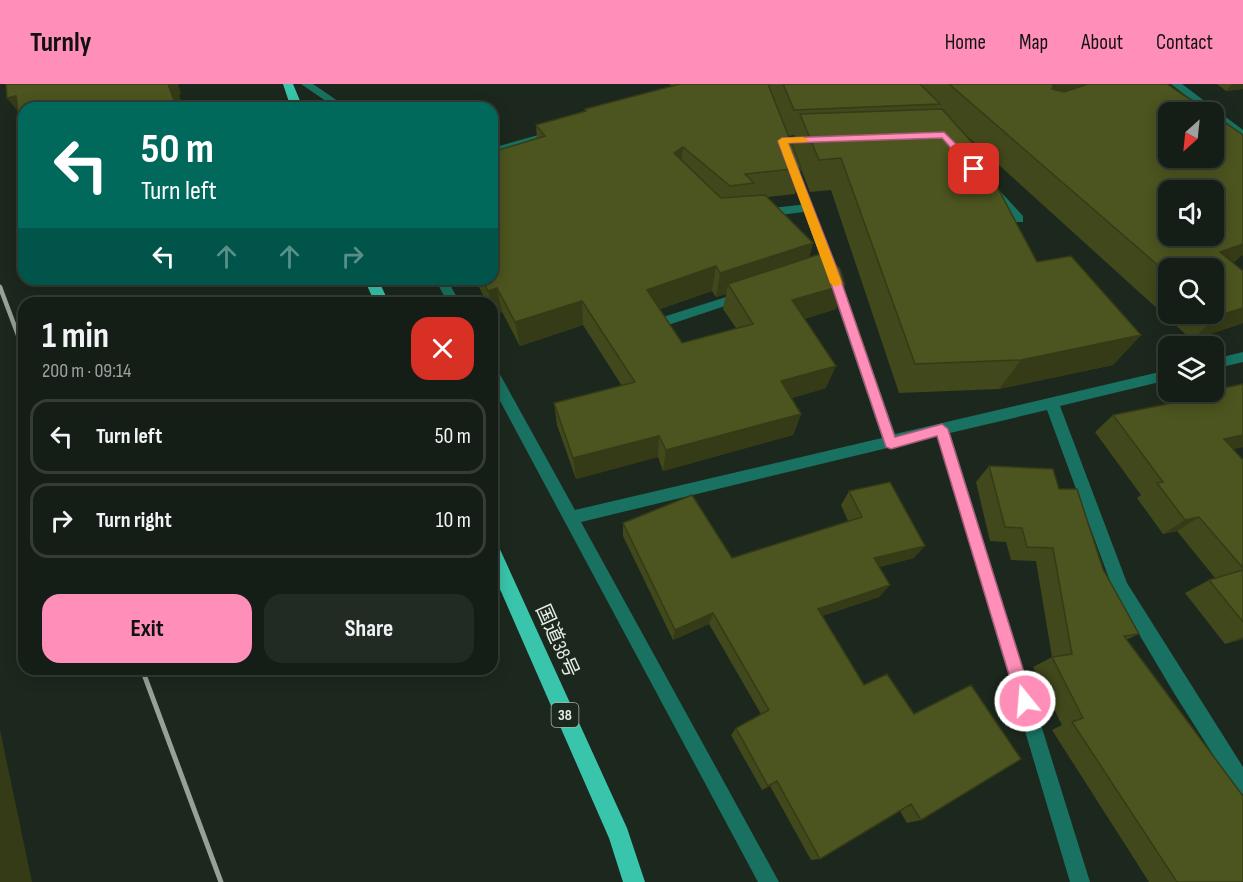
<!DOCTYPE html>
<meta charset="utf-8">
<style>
body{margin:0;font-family:"Sofia Sans Condensed","Noto Sans JP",sans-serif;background:#222b23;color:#f1f3f6;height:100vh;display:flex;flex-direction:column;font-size:22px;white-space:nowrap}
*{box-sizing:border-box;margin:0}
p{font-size:20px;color:#9da2a1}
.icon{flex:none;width:33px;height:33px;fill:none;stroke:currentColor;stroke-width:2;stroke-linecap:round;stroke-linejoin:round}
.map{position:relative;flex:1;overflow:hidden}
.side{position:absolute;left:18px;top:213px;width:480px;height:378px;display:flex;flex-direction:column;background:#151e16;border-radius:18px;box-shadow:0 3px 15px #0003,0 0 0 2px #343c35}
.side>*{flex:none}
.top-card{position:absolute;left:18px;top:18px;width:480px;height:183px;border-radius:18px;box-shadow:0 3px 15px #0003,0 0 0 2px #343c35;background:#00695c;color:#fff;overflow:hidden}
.needle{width:39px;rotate:207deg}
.fabs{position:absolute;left:1158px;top:18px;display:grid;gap:12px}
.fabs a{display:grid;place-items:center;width:66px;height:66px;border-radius:12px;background:#151e16;box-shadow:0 3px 15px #0003,0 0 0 2px #343c35;font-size:30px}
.pin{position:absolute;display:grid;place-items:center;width:51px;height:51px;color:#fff;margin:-26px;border-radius:12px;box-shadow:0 3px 9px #0006}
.me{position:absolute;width:66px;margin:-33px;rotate:343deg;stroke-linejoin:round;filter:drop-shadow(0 0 4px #0008)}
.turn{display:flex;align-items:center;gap:21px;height:126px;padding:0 24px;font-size:27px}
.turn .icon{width:78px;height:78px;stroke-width:2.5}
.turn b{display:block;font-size:42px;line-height:51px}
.lanes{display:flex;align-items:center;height:57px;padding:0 24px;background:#0003;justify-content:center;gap:30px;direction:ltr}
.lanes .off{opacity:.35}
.round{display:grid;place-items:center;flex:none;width:63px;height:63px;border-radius:18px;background:#222b23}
.headline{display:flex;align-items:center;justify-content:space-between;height:102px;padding:0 24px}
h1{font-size:36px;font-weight:700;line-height:45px}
.cta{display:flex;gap:12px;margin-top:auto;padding:12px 24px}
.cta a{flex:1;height:69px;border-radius:18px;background:#ff8eb9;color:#111;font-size:24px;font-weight:700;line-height:69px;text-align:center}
.cta a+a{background:#222b23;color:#f1f3f6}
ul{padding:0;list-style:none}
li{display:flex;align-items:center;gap:18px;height:75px;margin:0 12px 9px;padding:0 12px;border:3px solid #343c35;border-radius:18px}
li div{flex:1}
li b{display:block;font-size:22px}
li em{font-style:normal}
header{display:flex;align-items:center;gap:36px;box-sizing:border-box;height:84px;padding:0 30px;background:#ff8eb9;color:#111}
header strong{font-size:28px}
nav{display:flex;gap:33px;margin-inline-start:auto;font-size:21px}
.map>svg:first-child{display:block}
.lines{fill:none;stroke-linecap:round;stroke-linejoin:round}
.service{fill:#197261;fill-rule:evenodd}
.minor{fill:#197261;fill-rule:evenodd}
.tertiary{fill:#197261;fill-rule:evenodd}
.trunk{fill:#39c5ab;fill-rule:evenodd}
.rail-far2{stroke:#98a198;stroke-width:3}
.rail-far1{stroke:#98a198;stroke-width:4.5}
.rail{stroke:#98a198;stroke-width:5}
.wall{fill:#41481b;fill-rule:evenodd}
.shaded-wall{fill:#353b16}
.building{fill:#4c541f;stroke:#353b16;stroke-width:1.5;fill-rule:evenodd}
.route{fill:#ff8eb9;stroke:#a65c78;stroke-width:1.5}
.slow{fill:#f59e0b}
.labels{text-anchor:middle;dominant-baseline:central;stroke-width:6;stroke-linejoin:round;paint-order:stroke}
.shield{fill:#1c281d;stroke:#aab3aa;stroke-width:1.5}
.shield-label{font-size:15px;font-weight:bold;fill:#e7eee7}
.near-street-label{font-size:20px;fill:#e7eee7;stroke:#1c281d}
</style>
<header>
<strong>Turnly</strong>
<nav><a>Home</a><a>Map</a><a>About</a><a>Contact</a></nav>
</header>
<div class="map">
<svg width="1243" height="798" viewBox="0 0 1243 798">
<rect width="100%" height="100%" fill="#1c281d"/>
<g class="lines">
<path class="service" d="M994,103L998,105L1023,132V138H1015L990,109V105Z
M808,120L812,121V127L763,133L757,129L763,125Z
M742,208L748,212L746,215L668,241L662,236L663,233Z"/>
<path class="minor" d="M301,0H313L348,24H336Z
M556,46L561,49L560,51L492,70V64Z
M791,77L796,80L836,182L895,350L1168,286V296L1060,322L1127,499L1243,683V710L1236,707L1174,609L1114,508L1047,326L950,349L1090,798H1070L937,352L581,438L779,798H758L492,302V284L497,285L575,426L882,354L824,182L786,80Z
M435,195H447L460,219H448Z
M1243,268V278L1214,285V275Z"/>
<path class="tertiary" d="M1171,0H1182L1243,46V54L1214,33V28H1207Z"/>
<path class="trunk" d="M283,0H293L303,24H291Z
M364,195H378L389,219H375Z
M492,459L498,461L627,744L645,798H623L609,754L492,487Z"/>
<path class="rail-far2" d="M0,202L1,204"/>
<path class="rail-far1" d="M0,203L24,267"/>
<path class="rail" d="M142,585L221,798"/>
</g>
<path class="wall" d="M669,0H768L792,62L795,51L788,52L768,0H1167L1243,51V171L1241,172L1233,179L1243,239L1192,256L958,44L1037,178L1141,251L1113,281L999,305L899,309L831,106L810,108L801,85L795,110L767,113L813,159L809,174L845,201L836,225L804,235L826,304L792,314L801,330L793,351L663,387L658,373L576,395L557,341L554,319L622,302L583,241L520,262L502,228L493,231L492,228V219H487L475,195H492L537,55L536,41L585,27V25L672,2ZM1168,184L1214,230H1168ZM712,207L716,213L726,210L723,225L736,244L682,259L660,225Z
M1217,0H1243V5L1226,7Z
M1243,300V363L1233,365L1243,376V555L1225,560L1185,509L1209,496L1215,494L1177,447L1163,450L1137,414L1141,411L1095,348L1113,331L1205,312L1211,308Z
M989,382L1059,405L1139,550L1126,556L1243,798H1149L1052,646L1062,641L1033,583L1052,573L1036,477L1011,476L1006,458L990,457L976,398Z
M849,407L914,474L879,483L890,501L879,513L822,532L921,736L907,739L900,727L820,775L811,776L770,702L762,706L731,651L736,644L761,630L709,540L673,556L623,452V439L732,474L848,437L841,421Z"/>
<path class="shaded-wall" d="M168,0H178L181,10L179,11L184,24H155Z
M1057,0H1118L1039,27L1053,1Z
M1232,0H1243V5L1226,7Z
M16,12L24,35L7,14Z
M24,38V46L19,40Z
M683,63L680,88L674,69Z
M1243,158V171L1241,172L1231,181L1220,168Z
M813,159L806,184L728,200L726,210L716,213L720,189Z
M716,182L712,207L646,230L647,206Z
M845,201L836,225L785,240L792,216Z
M497,204L502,228L493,231L492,219H491L488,207Z
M582,217L583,241L520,262L515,238Z
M1243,224V239L1192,256L1217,232Z
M1141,251L1113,281L999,305L1021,276Z
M836,282L826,304L774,319L781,297Z
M801,330L793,351L663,387L666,366Z
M1243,351V363L1202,371L1224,355Z
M659,352L658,373L576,395L573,374Z
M1199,433L1177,447L1163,450L1185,436Z
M925,462L914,474L864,486L874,474Z
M890,501L879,513L810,536L818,525Z
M713,529L709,540L673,556L675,546Z
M1243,553V555L1225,560Z
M0,646L32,798H0Z"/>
<path class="building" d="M6,0H168L175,19L155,24H24V38L19,40L16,12L7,14Z
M680,0H768L801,84L745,90L754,99L730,102L683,63L674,69L721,114L765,111L813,159L720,189L716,182L647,206L682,259L753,240L728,200L823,169L840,185L845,201L792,216L836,282L781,297L801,330L666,366L659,352L573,374L554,319L635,298L582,217L515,238L497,204L488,207L482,195H492V68L545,52L536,41L586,27L585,25Z
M783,0H920L940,20L794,26Z
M949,0H1057L1053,1L1052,5L1064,8L1088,0H1167L1210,28H1168V74H1214V31L1243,51V160L1220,168L1243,187V224L1217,232L1213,230L1214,184H1168V190ZM1168,106H1214V152H1168Z
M942,25L976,63L1037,178L1071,172L1141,251L1021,276L915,280L841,74L819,76L800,30Z
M1243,300V351L1224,355L1243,376V484L1199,433L1185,436L1157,399L1163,398L1113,331L1216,310L1213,308L1214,306Z
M989,382L1053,385L1059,405H1077L1103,485L1139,550L1124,552L1243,712V798H1177L1072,638L1083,634L1052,573L1072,570L1053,464L1027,463L1022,444L1005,443Z
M890,398L925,462L874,474L890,501L818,525L864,601L887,590L914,630L971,601L1021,675L921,736L911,720L820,775L777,697L768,702L736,644L769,626L713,529L675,546L623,439L692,411L732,474L862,433L849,407Z
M1243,486V538L1209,496Z"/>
<path class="route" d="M944,48L978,82V87H971L942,54L788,59L836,182L895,353L942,340L948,345L1033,617L1031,623L1025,625L1019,623L1017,617L937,352L891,365L886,363L825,182L778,57L782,54Z"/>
<path class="slow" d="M803,53L808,56L807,58L788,59L842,199L836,203L830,199L778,57L782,54Z"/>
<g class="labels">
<rect class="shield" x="551.5" y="619" width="27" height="24" rx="4.5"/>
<g class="shield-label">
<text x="565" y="631">38</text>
</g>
<g class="near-street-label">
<text transform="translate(557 557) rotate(66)">国道38号</text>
</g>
</g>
</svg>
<div class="fabs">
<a><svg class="needle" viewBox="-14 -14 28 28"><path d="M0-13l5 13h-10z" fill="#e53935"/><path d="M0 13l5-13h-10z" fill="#9da2a1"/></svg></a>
<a><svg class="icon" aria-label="sound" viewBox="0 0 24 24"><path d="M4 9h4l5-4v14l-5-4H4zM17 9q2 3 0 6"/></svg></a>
<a><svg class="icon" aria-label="search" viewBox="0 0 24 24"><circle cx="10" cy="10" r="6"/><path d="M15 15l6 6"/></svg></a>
<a><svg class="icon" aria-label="layers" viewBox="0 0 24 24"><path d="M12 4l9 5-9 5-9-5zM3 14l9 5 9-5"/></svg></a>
</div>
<div class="pin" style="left:974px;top:85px;background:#d93025"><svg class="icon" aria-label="arrive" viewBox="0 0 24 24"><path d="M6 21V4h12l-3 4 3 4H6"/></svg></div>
<svg class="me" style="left:1025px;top:617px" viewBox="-20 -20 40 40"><circle r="17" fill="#ff8eb9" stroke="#fff" stroke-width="3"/><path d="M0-11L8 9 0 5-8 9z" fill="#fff"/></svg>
<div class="top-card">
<div class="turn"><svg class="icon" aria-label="left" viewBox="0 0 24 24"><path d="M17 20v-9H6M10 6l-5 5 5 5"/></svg><div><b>50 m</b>Turn left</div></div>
<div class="lanes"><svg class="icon" aria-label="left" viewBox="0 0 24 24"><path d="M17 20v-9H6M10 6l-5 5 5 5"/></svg><svg class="icon off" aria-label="ahead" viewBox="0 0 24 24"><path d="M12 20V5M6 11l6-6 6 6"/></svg><svg class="icon off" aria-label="ahead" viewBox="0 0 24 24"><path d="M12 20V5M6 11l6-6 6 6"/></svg><svg class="icon off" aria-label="right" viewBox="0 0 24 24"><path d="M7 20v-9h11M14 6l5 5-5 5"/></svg></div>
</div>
<section class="side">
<div class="headline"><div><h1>1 min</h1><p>200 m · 09:14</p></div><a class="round" style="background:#d93025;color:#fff"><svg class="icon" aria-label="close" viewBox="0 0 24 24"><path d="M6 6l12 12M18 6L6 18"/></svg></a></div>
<ul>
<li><svg class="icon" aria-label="left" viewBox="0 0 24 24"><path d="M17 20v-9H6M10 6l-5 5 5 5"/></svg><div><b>Turn left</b></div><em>50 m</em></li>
<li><svg class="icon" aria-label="right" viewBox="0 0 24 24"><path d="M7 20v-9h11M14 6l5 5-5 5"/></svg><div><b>Turn right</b></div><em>10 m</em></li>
</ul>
<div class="cta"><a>Exit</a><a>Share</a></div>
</section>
</div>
